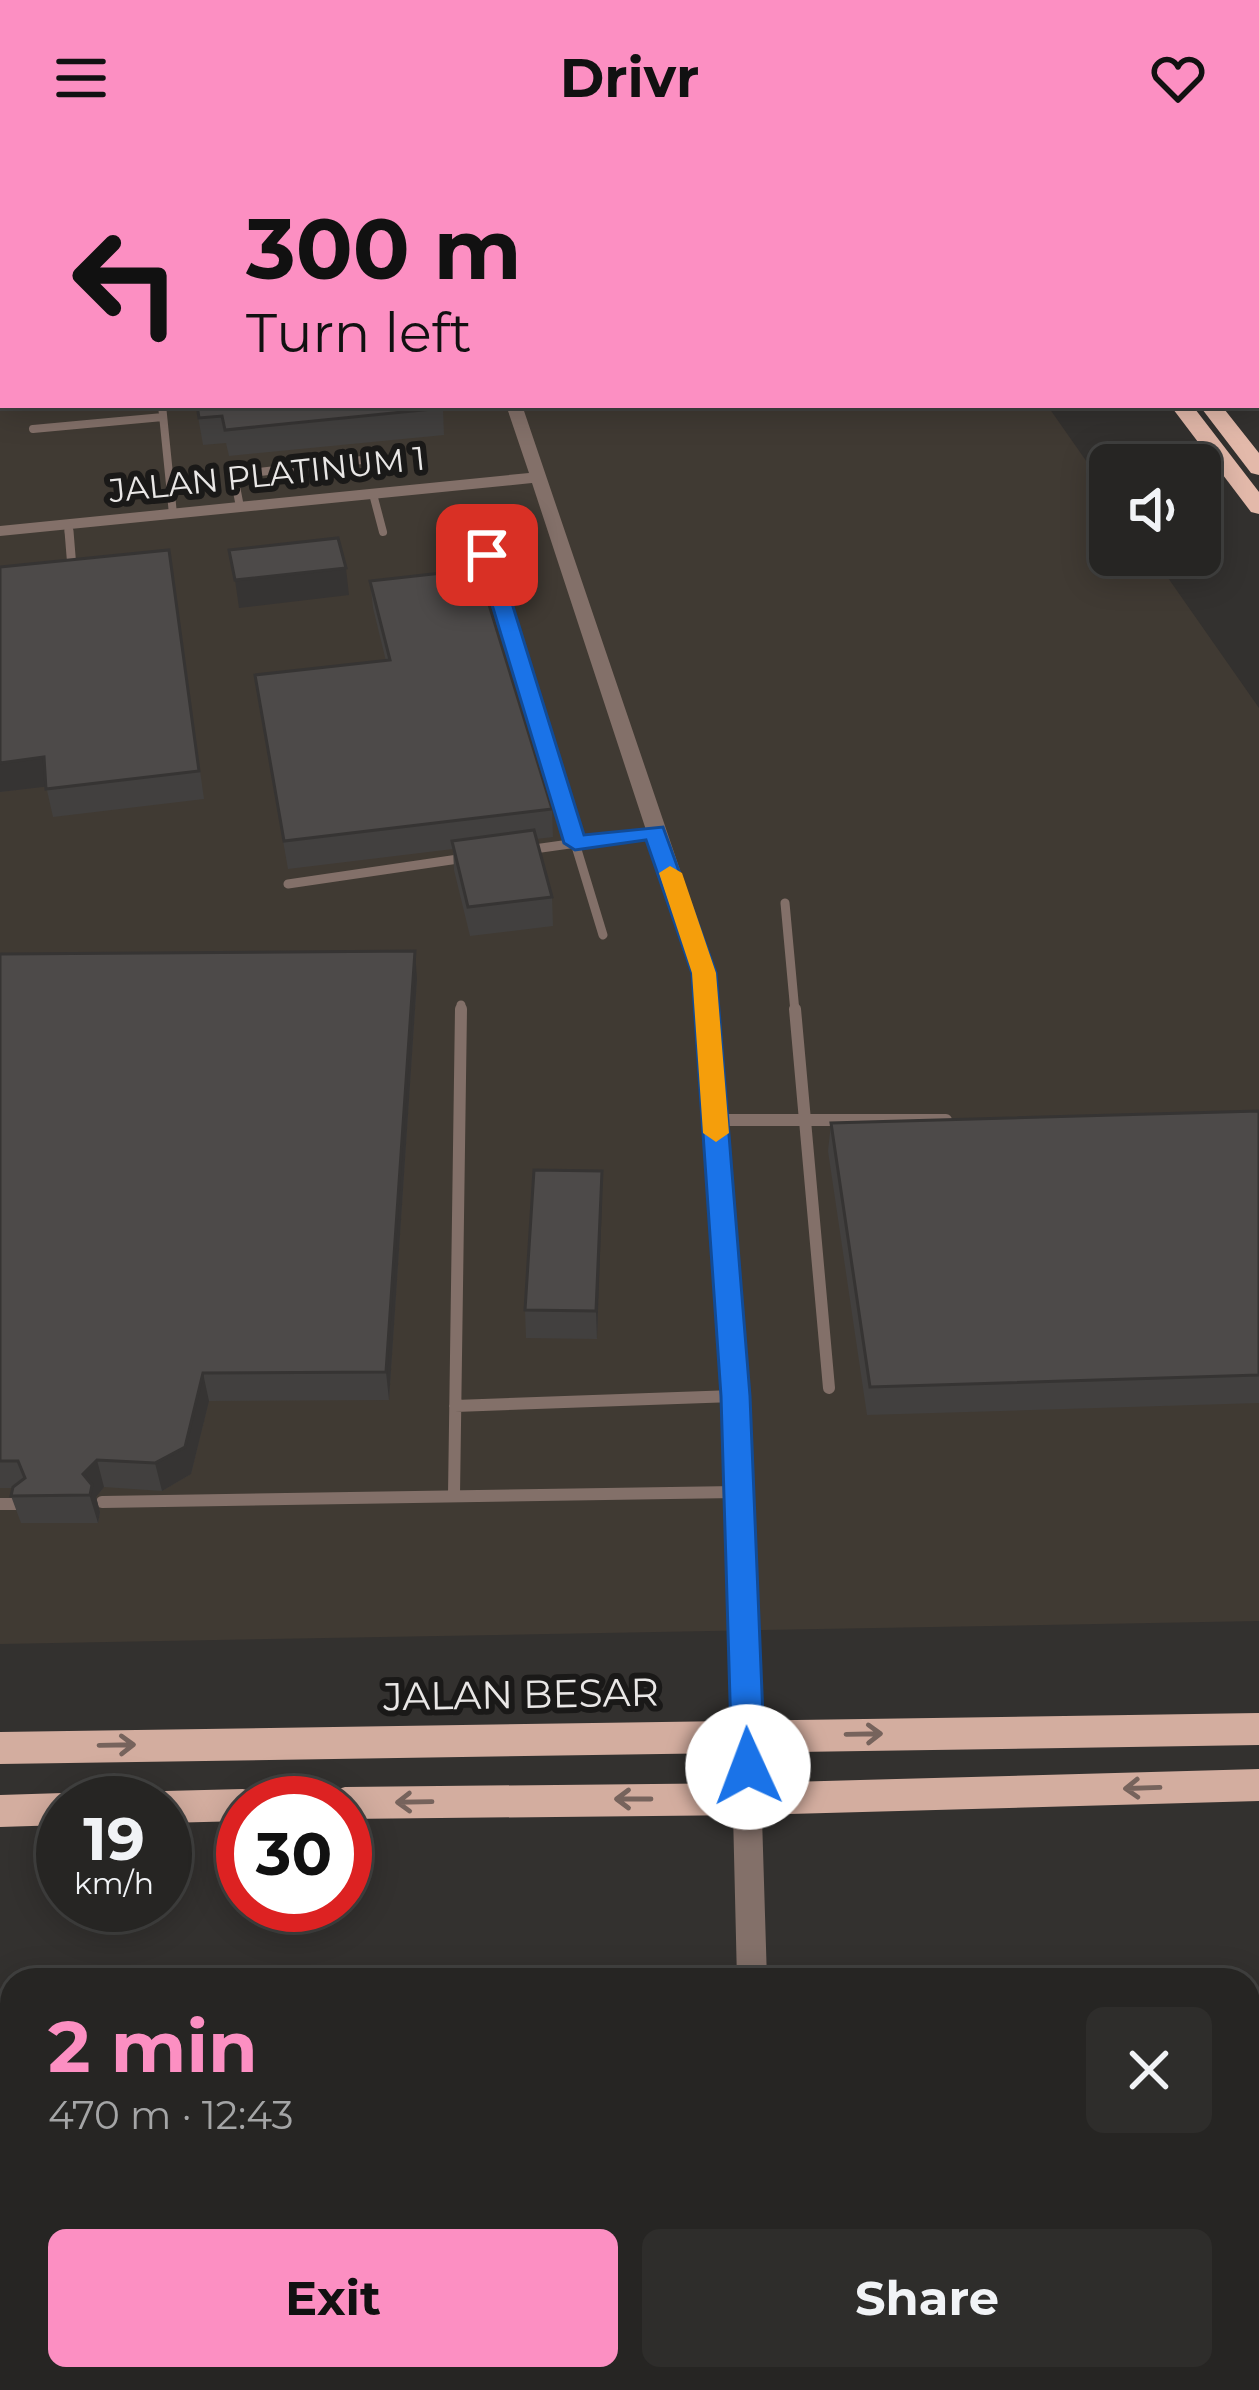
<!DOCTYPE html>
<meta charset="utf-8">
<style>
body{margin:0;font-family:Montserrat,sans-serif;background:#2e2d2b;color:#f1f3f6;height:100vh;display:flex;flex-direction:column;font-size:45px;white-space:nowrap}
*{box-sizing:border-box;margin:0}
p{font-size:39px;color:#a4a5a6}
.icon{flex:none;width:66px;height:66px;fill:none;stroke:currentColor;stroke-width:2;stroke-linecap:round;stroke-linejoin:round}
.map{position:relative;flex:1;overflow:hidden}
.drawer{position:absolute;left:0px;top:1812px;width:1260px;height:423px;display:flex;flex-direction:column;background:#262523;border-radius:36px 36px 0 0;box-shadow:0 6px 30px #0003,0 0 0 3px #424241}
.drawer>*{flex:none}
.guide{position:absolute;left:0px;top:0px;width:1260px;height:252px;box-shadow:0 6px 30px #0003,0 0 0 3px #424241;background:#fc8fc2;color:#111;overflow:hidden}
.fabs{position:absolute;left:1089px;top:288px;display:grid;gap:24px}
.fabs a{display:grid;place-items:center;width:132px;height:132px;border-radius:18px;background:#262523;box-shadow:0 6px 30px #0003,0 0 0 3px #424241;font-size:60px}
.speed{position:absolute;left:36px;top:1620px;display:flex;gap:24px;font-size:60px;font-weight:700;text-align:center}
.speed>*{display:grid;place-content:center;width:156px;height:156px;border-radius:50%;background:#262523;box-shadow:0 6px 30px #0003,0 0 0 3px #424241;line-height:1}
.speed small{font-size:30px;font-weight:400}
.speed .limit{border:18px solid #d22;background:#fff;color:#111}
.pin{position:absolute;display:grid;place-items:center;width:102px;height:102px;color:#fff;margin:-51px;border-radius:24px;box-shadow:0 6px 18px #0006}
.me{position:absolute;width:132px;margin:-66px;rotate:358deg;stroke-linejoin:round;filter:drop-shadow(0 0 9px #0008)}
.turn{display:flex;align-items:center;gap:42px;height:252px;padding:0 48px;font-size:54px}
.turn .icon{width:156px;height:156px;stroke-width:2.5}
.turn b{display:block;font-size:84px;line-height:102px}
.round{display:grid;place-items:center;flex:none;width:126px;height:126px;border-radius:18px;background:#2e2d2b}
.head{display:flex;align-items:center;justify-content:space-between;height:204px;padding:0 48px}
h1{font-size:72px;font-weight:700;line-height:90px;color:#fc8fc2}
.cta{display:flex;gap:24px;margin-top:auto;padding:24px 48px}
.cta a{flex:1;height:138px;border-radius:18px;background:#fc8fc2;color:#111;font-size:48px;font-weight:700;line-height:138px;text-align:center}
.cta a+a{background:#2e2d2b;color:#f1f3f6}
header{display:flex;justify-content:space-between;align-items:center;height:156px;padding:0 48px;background:#fc8fc2;color:#111;font-size:54px;font-weight:700}
.map>svg:first-child{display:block}
.built{fill:#403a33}
.lines{fill:none;stroke-linecap:round;stroke-linejoin:round}
.service-far3{stroke:#837069;stroke-width:8}
.service-far2{stroke:#837069;stroke-width:9}
.service-far1{stroke:#837069;stroke-width:12}
.service{stroke:#837069;stroke-width:15}
.minor{fill:#837069;fill-rule:evenodd}
.primary{fill:#d3ad9f;fill-rule:evenodd}
.trunk{fill:#e3b9aa;fill-rule:evenodd}
.wall{fill:#42403f}
.shaded-wall{fill:#363433}
.building{fill:#4d4a49;stroke:#363433;stroke-width:3}
.oneway{stroke:#76635c}
.route{fill:#1a73e8;stroke:#114b97;stroke-width:3}
.slow{fill:#f59e0b}
.labels{text-anchor:middle;dominant-baseline:central;stroke-width:12;stroke-linejoin:round;paint-order:stroke}
.far-street-label{font-size:33px;fill:#e9e7e6;stroke:#1a1918}
.street-label{font-size:39px;fill:#e9e7e6;stroke:#1a1918}
</style>
<header><svg class="icon" aria-label="menu" viewBox="0 0 24 24"><path d="M4 6h16M4 12h16M4 18h16"/></svg>Drivr<svg class="icon" aria-label="heart" viewBox="0 0 24 24"><path d="M12 20l-8-8c-3-5 5-10 8-4 3-6 11-1 8 4z"/></svg></header>
<div class="map">
<svg width="1259" height="2234" viewBox="0 0 1259 2234">
<rect width="100%" height="100%" fill="#33312f"/>
<path class="built" d="M0,0L844,3H3V249H1047L1110,339V399H1152L1259,552V1465L0,1488Z"/>
<g class="lines">
<path class="service-far3" d="M162,249L173,358
M33,273L163,261
M373,338L383,376
M240,351L235,325L242,318L371,303
M68,368L69,378
M479,373L481,378"/>
<path class="service-far2" d="M69,375L72,412
M480,375L603,779
M527,694L655,676
M288,728L465,702
M785,747L795,856
M461,856V849"/>
<path class="service-far1" d="M795,853L829,1232
M715,964H946
M455,1250L734,1240
M454,1339L461,853
M102,1346L736,1336
M0,1348H24"/>
<path class="service" d="M391,2234L393,2223"/>
<path class="minor" d="M418,0H432L433,3H419Z
M0,55H3V63H0Z
M506,249H522L715,817L749,1239L767,1824H737L723,1239L693,817L532,327L0,380V370L529,317Z
M0,1883H12V1913H0Z
M0,2022H12V2054H0Z
M890,2223H926L922,2234H886Z"/>
<path class="primary" d="M1259,1557V1589L0,1608V1576Z
M1259,1613V1645L750,1659L345,1663V1647H327L332,1635L345,1631L750,1627Z
M243,1633L256,1637L260,1647H243V1665L165,1667V1647H149L152,1639L165,1635Z
M63,1637L78,1647H63V1669L0,1671V1639Z"/>
<path class="trunk" d="M968,0H989L991,3H970Z
M1008,0H1026L1028,3H1010Z
M1170,249H1192L1259,336V358L1251,356Z
M1199,249H1221L1259,297V319L1251,317Z"/>
</g>
<path class="wall" d="M215,0H327L290,3H216Z
M0,72H3V146H0Z
M196,249L443,252L444,279L229,300L226,287L203,289Z
M173,421L204,643L53,661L46,630L0,636Z
M370,425L552,653L553,681L536,683L552,741L553,770L470,780L454,714L453,693L288,713L259,547L386,505L373,452Z
M0,798L417,823L389,1244L209,1245L191,1318L162,1335L104,1331L96,1341L100,1356L98,1367H21L11,1340L13,1332H0Z
M1259,955V1247L867,1259L828,995L831,967Z
M602,1015L597,1183L526,1182L525,1154Z
M1248,2106H1259V2234H1246L1244,2223H1248Z"/>
<path class="shaded-wall" d="M346,412L349,439L239,452L235,424Z
M44,601L51,630L0,636V607Z
M415,795L417,823L389,1244L386,1216Z
M602,1015V1043L597,1183L596,1155Z
M203,1217L209,1245L191,1318L162,1335L155,1307Z
M97,1304L104,1331L96,1341L100,1356L98,1367L83,1318Z"/>
<path class="building" d="M0,72H3V120H0Z
M197,249H442L443,252L225,274L222,260L199,262Z
M338,382L346,412L235,424L229,394Z
M169,394L199,615L46,633L44,601L0,607V411Z
M478,413L552,653L284,685L255,519L390,504L370,425Z
M534,674L552,741L468,751L452,685Z
M415,795L386,1216L203,1217L185,1291L155,1307L97,1304L83,1318L92,1329L90,1339L11,1340L13,1331L25,1322L18,1305H0V798Z
M1259,955V1219L870,1231L831,967Z
M534,1014L602,1015L596,1155L525,1154Z
M1248,2106H1259V2220L1248,2158Z"/>
<defs><path id="oneway-shaft" d="M-6 0H5M1.5-3L5.5 0L1.5 3" fill="none" stroke-width="1.6" stroke-linecap="round" stroke-linejoin="round" transform="scale(3)"/></defs>
<g class="oneway">
<use href="#oneway-shaft" transform="translate(864 1578) rotate(-1)"/>
<use href="#oneway-shaft" transform="translate(117 1589) rotate(-1)"/>
<use href="#oneway-shaft" transform="translate(1142 1632) rotate(178)"/>
<use href="#oneway-shaft" transform="translate(633 1643) rotate(180)"/>
<use href="#oneway-shaft" transform="translate(414 1646) rotate(179)"/>
</g>
<path class="route" d="M487,393L497,399L584,679L663,671L716,817L750,1240L765,1611L760,1622L748,1626L737,1622L732,1611L721,1240L692,817L646,684L575,694L564,687L477,399Z"/>
<path class="slow" d="M670,710L682,717L716,817L729,977L716,986L703,977L692,817L659,717Z"/>
<g class="labels">
<g class="far-street-label">
<text transform="translate(267 318) rotate(-6)">JALAN PLATINUM 1</text>
</g>
<g class="street-label">
<text transform="translate(521 1538) rotate(-1)">JALAN BESAR</text>
</g>
</g>
</svg>
<div class="fabs">
<a><svg class="icon" aria-label="sound" viewBox="0 0 24 24"><path d="M4 9h4l5-4v14l-5-4H4zM17 9q2 3 0 6"/></svg></a>
</div>
<div class="speed"><div>19<small>km/h</small></div><div class="limit">30</div></div>
<div class="pin" style="left:487px;top:399px;background:#d93025"><svg class="icon" aria-label="arrive" viewBox="0 0 24 24"><path d="M6 21V4h12l-3 4 3 4H6"/></svg></div>
<svg class="me" style="left:748px;top:1611px" viewBox="-20 -20 40 40"><circle r="19" fill="#fff"/><path d="M0-13L10 11 0 6-10 11z" fill="#1a73e8"/></svg>
<div class="guide">
<div class="turn"><svg class="icon" aria-label="left" viewBox="0 0 24 24"><path d="M17 20v-9H6M10 6l-5 5 5 5"/></svg><div><b>300 m</b>Turn left</div></div>
</div>
<section class="drawer">
<div class="head"><div><h1>2 min</h1><p>470 m · 12:43</p></div><a class="round"><svg class="icon" aria-label="close" viewBox="0 0 24 24"><path d="M6 6l12 12M18 6L6 18"/></svg></a></div>
<div class="cta"><a>Exit</a><a>Share</a></div>
</section>
</div>
